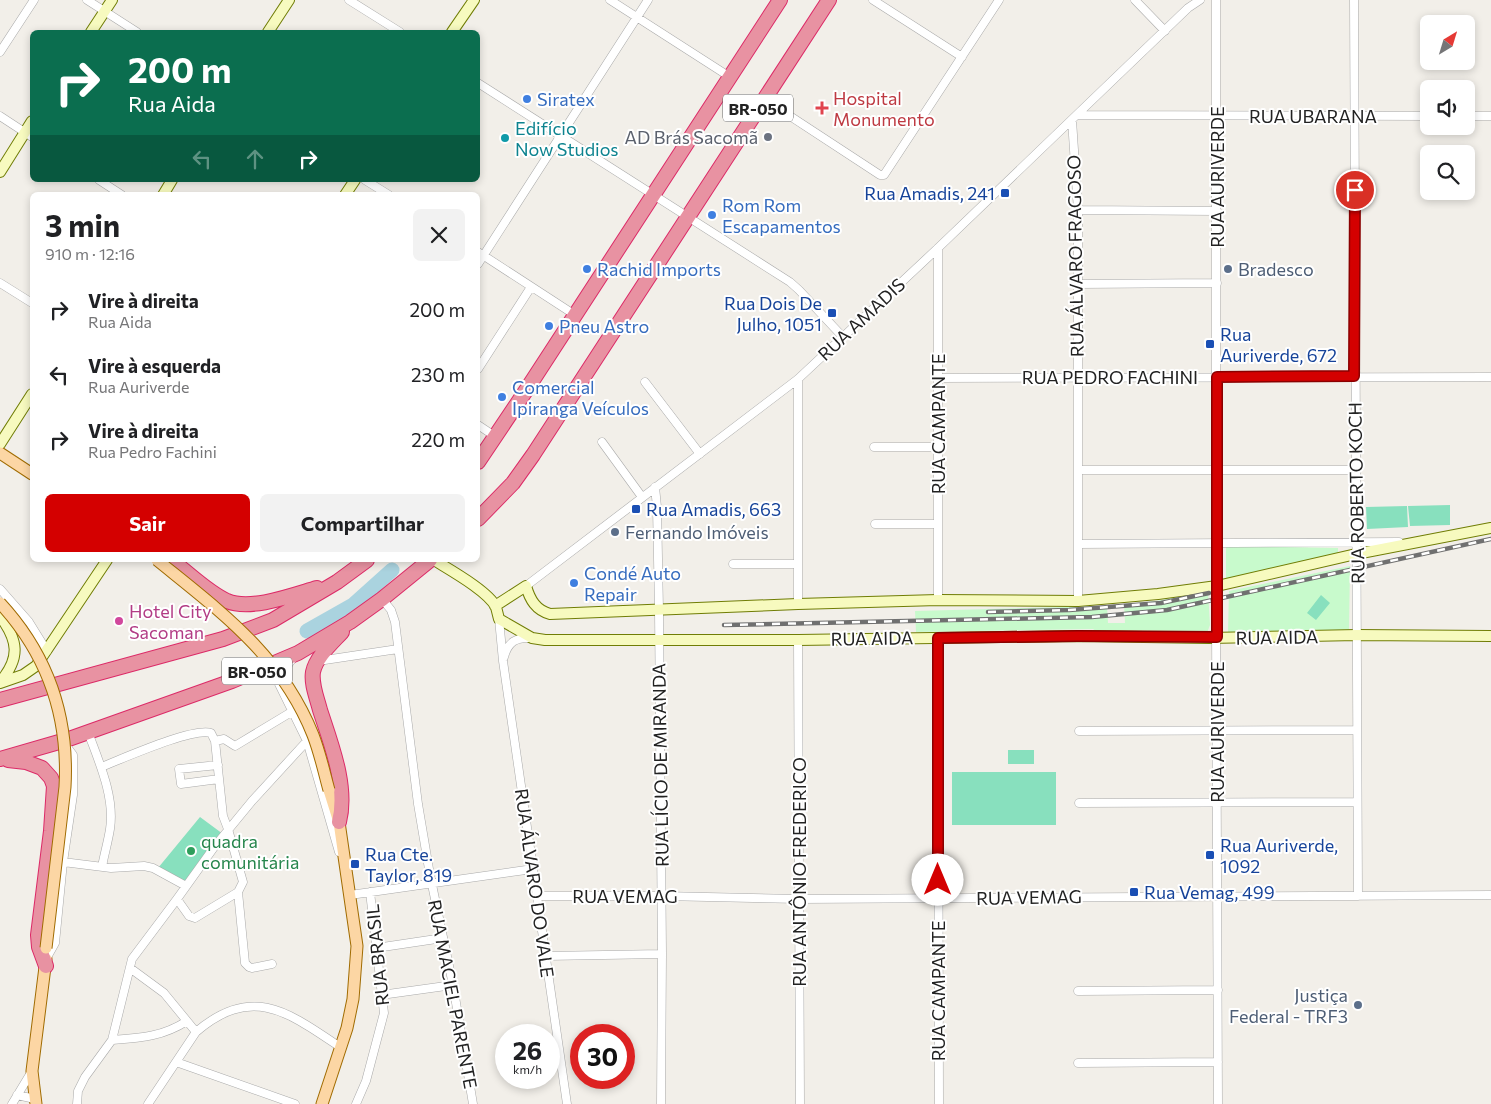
<!DOCTYPE html>
<html lang="pt">
<meta charset="utf-8">
<style>
body{margin:0;font-family:Commissioner,sans-serif;background:#f2f2f2;color:#202124;height:100vh;display:flex;flex-direction:column;font-size:19px;white-space:nowrap}
*{box-sizing:border-box;margin:0}
p{font-size:16px;color:#757577}
.icon{flex:none;width:28px;height:28px;fill:none;stroke:currentColor;stroke-width:2;stroke-linecap:round;stroke-linejoin:round}
.map{position:relative;flex:1;overflow:hidden}
.drawer{position:absolute;left:30px;top:192px;width:450px;height:370px;display:flex;flex-direction:column;background:#fff;border-radius:8px;box-shadow:0 2px 8px #0003}
.drawer>*{flex:none}
.top-card{position:absolute;left:30px;top:30px;width:450px;height:152px;border-radius:8px;box-shadow:0 2px 8px #0003;background:#0b6e4f;color:#fff;overflow:hidden}
.needle{width:32px;rotate:38deg}
.fabs{position:absolute;left:1420px;top:15px;display:grid;gap:10px}
.fabs a{display:grid;place-items:center;width:55px;height:55px;border-radius:8px;background:#fff;box-shadow:0 2px 8px #0003;font-size:25px}
.speed{position:absolute;left:495px;top:1024px;display:flex;gap:10px;font-size:25px;font-weight:700;text-align:center}
.speed>*{display:grid;place-content:center;width:65px;height:65px;border-radius:50%;background:#fff;box-shadow:0 2px 8px #0003;line-height:1}
.speed small{font-size:12px;font-weight:400}
.speed .limit{border:8px solid #d22;background:#fff;color:#111}
.pin{position:absolute;display:grid;place-items:center;width:42px;height:42px;color:#fff;margin:-21px;border:2px solid #fff;border-radius:50%;box-shadow:0 1px 5px #0007}
.me{position:absolute;width:55px;margin:-28px;rotate:0deg;stroke-linejoin:round;filter:drop-shadow(0 0 4px #0008)}
.turn{display:flex;align-items:center;gap:18px;height:105px;padding:0 15px;font-size:22px}
.turn .icon{width:65px;height:65px;stroke-width:2.5}
.turn b{display:block;font-size:35px;line-height:42px}
.lanes{display:flex;align-items:center;height:48px;padding:0 15px;background:#0003;justify-content:center;gap:25px;direction:ltr}
.lanes .off{opacity:.35}
.round{display:grid;place-items:center;flex:none;width:52px;height:52px;border-radius:8px;background:#f2f2f2}
.headline{display:flex;align-items:center;justify-content:space-between;height:85px;padding:0 15px}
h1{font-size:30px;font-weight:700;line-height:38px}
.cta{display:flex;gap:10px;margin-top:auto;padding:10px 15px}
.cta a{flex:1;height:58px;border-radius:8px;background:#d40000;color:#fff;font-size:20px;font-weight:700;line-height:58px;text-align:center}
.cta a+a{background:#f2f2f2;color:#202124}
ul{padding:0;list-style:none}
li{display:flex;align-items:center;gap:15px;height:65px;padding:0 15px}
li div{flex:1}
li b{display:block;font-size:19px}
li em{font-style:normal}
.map>svg:first-child{display:block}
.park{fill:#c8facc}
.pitch{fill:#88e0be}
.lines{fill:none;stroke-linecap:round;stroke-linejoin:round}
.river{stroke:#aad3df;stroke-width:15}
.street-casing{stroke:#a9a9a9;stroke-width:9}
.secondary-casing{stroke:#707d05;stroke-width:12}
.primary-casing{stroke:#a06b00;stroke-width:13}
.highway-casing{stroke:#dc2a67;stroke-width:16}
.street{stroke:#fff;stroke-width:8}
.secondary{stroke:#f7fabf;stroke-width:10}
.primary{stroke:#fcd6a4;stroke-width:11}
.highway{stroke:#e892a2;stroke-width:14}
.rail-casing{stroke:#707070;stroke-width:4.5}
.rail{stroke:#fff;stroke-width:2.5;stroke-dasharray:8;stroke-linecap:butt}
.primary-bridge-casing{stroke:#a06b00;stroke-width:13;stroke-linecap:butt}
.primary-bridge{stroke:#fcd6a4;stroke-width:11}
.route-casing{stroke:#8a0000;stroke-width:12}
.route{stroke:#d40000;stroke-width:9}
.shop-dot{fill:#3f7fe0;stroke:#fff;stroke-width:2}
.health-dot{fill:#e0444e;stroke:#fff;stroke-width:2}
.worship-dot{fill:#6b7280;stroke:#fff;stroke-width:2}
.culture-dot{fill:#0f9aa8;stroke:#fff;stroke-width:2}
.transit-dot{fill:#1a4fb4;stroke:#fff;stroke-width:2}
.service-dot{fill:#5c6f8a;stroke:#fff;stroke-width:2}
.hotel-dot{fill:#d1479c;stroke:#fff;stroke-width:2}
.leisure-dot{fill:#2e9e5b;stroke:#fff;stroke-width:2}
.labels{text-anchor:middle;dominant-baseline:central;stroke-width:4;stroke-linejoin:round;paint-order:stroke}
.shield{fill:#fff;stroke:#646464;stroke-width:1}
.shield-label{font-size:16px;font-weight:bold;fill:#222}
.health-label{font-size:18px;fill:#be3a42;stroke:#fff;text-anchor:start}
.shop-label{font-size:18px;fill:#366cbe;stroke:#fff;text-anchor:start}
.street-label{font-size:18px;fill:#222;stroke:#fff}
.culture-label{font-size:18px;fill:#0d838f;stroke:#fff;text-anchor:start}
.worship-label{font-size:18px;fill:#5b616d;stroke:#fff;text-anchor:end}
.transit-label{font-size:18px;fill:#164399;stroke:#fff;text-anchor:start}
.service-label{font-size:18px;fill:#4e5e75;stroke:#fff;text-anchor:start}
.hotel-label{font-size:18px;fill:#b23c85;stroke:#fff;text-anchor:start}
.leisure-label{font-size:18px;fill:#27864d;stroke:#fff;text-anchor:start}
</style>
<div class="map">
<svg width="1491" height="1104" viewBox="0 0 1491 1104">
<rect width="100%" height="100%" fill="#f2efe9"/>
<path class="park" d="M1226,546L1338,548V555L1226,579Z
M1350,566L1349,630L1228,632L1229,591Z
M1208,591L1210,625L1207,633H1099L1093,629L916,632L915,611L1107,606L1108,623H1125L1124,604L1156,601Z"/>
<path class="pitch" d="M1450,505V525L1410,526L1408,506Z
M1407,506L1408,527L1367,529L1366,507Z
M1321,595L1330,603L1316,620L1307,613Z
M1008,750H1034V764H1008Z
M952,772H1056V825H952Z
M200,817L223,834L186,886L158,868Z"/>
<g class="lines">
<path class="river" d="M307,631L353,605L392,570"/>
<g class="street-casing">
<path id="street" d="M87,0L137,32
M349,0L400,32
M610,0L730,77
M873,0L962,57
M1135,0L1165,31
M1216,0V622L1218,1104
M1354,0L1358,896
M0,52L34,0
M478,83L790,282L799,290L842,336
M764,99L880,175H884L999,0
M1077,115L1429,116
M0,116L32,137
M1466,116H1491
M1072,120L1078,210V601
M99,180L122,195
M365,180L389,195
M1078,210L1217,211
M938,248V600
M478,252L575,315
M478,264L648,0
M0,283L32,303
M1078,284L1217,283
M478,369L531,287
M938,378L1491,377
M798,379V604
M645,382L700,454
M478,425L496,437
M602,442L642,497
M874,447H938
M1079,470H1356
M655,487L657,507L659,610L662,954L661,1104
M875,524H938
M1078,544L1399,542
M733,564H798
M526,586L798,379L938,248L1188,8L1200,0
M0,589L29,622L47,651
M382,599L391,610L395,622L418,804L430,875L453,985L473,1104
M499,619L503,661L567,1104
M938,637L939,1104
M798,640L800,1104
M504,657C508,642 516,637 531,638
M293,658L284,670L279,684L307,741L339,852
M318,661L398,649
M1079,731L1357,730
M88,732C99,762 115,797 110,829C108,842 104,855 102,867
M218,765L179,769L181,784L219,779
M101,767C122,759 193,727 211,733L215,741
M1079,803L1357,802
M63,862L111,868L144,866L153,868L186,886
M238,892L245,963L249,967L252,968L272,964
M350,895L533,869
M538,896H662L799,899L1491,895
M177,899L189,916L195,918L238,892L243,882L228,829L223,816L215,741L224,739L235,746L293,711
M376,948L443,938
M546,956L662,954
M46,959L55,943L63,862L73,795V755L64,743
M130,968L164,993L196,1032
M1078,991L1218,990
M381,995L453,985
M112,1040C140,1038 162,1037 187,1021
M176,1062L295,1104
M1078,1063L1218,1062
M17,1095L35,1099
M12,1104L32,1071
M77,1104L78,1091L85,1077L112,1040L132,959L177,899L215,846L252,801L307,741
M148,1104L196,1032C252,984 288,1012 340,1047
M356,1104L366,1081L384,1013L370,892"/>
</g>
<g class="secondary-casing">
<path id="secondary" d="M91,32L112,0
M268,32L289,0
M452,32L474,0
M0,172L32,121
M163,195L172,180
M345,195L355,180
M0,444L32,394
M434,560C450,570 488,591 496,607C497,611 498,615 499,619L532,638L545,640H798L1078,636L1209,638L1357,635L1491,636
M495,606L526,586C530,600 536,610 550,614L798,604L938,600L1078,601L1158,594L1217,586L1356,554L1491,528
M0,616C18,640 21,658 0,682
M0,683L23,675L36,666L107,560"/>
</g>
<g class="primary-casing">
<path id="primary" d="M0,453L32,474
M36,1104L32,1071L46,959
M322,1104L347,1028L353,999L357,946L339,822L329,790"/>
</g>
<g class="highway-casing">
<path id="highway" d="M478,462L527,389L780,0
M478,519L513,483L533,455L829,0
M171,560C189,573 207,592 227,601C251,611 293,595 317,588
M0,700L223,639L273,620L337,582L367,560
M0,759L66,740L232,681L298,653L350,622L382,599L430,560
M8,760L26,762L42,768L51,778L54,786L51,831L38,935L39,947L46,966
M339,822C348,786 331,744 320,710C317,698 311,684 313,672C316,657 332,643 342,632"/>
</g>
<use href="#street" class="street"/>
<use href="#secondary" class="secondary"/>
<use href="#primary" class="primary"/>
<use href="#highway" class="highway"/>
<g class="rail-casing">
<path id="rail" d="M988,612L1069,610L1161,603L1209,593
M724,625L1092,617L1167,610L1491,539"/>
</g>
<use href="#rail" class="rail"/>
<g class="primary-bridge-casing">
<path id="primary-bridge" d="M157,560C221,612 281,655 313,735C320,753 324,772 329,790
M0,603C48,655 69,716 65,787L46,948"/>
</g>
<use href="#primary-bridge" class="primary-bridge"/>
</g>
<g class="lines">
<g class="route-casing">
<path id="route" d="M938,880V638L1078,636L1217,637V377L1354,376L1355,190"/>
</g>
<use href="#route" class="route"/>
</g>
<g class="shop-dot">
<circle cx="527" cy="99" r="5"/>
<circle cx="712" cy="215" r="5"/>
<circle cx="587" cy="269" r="5"/>
<circle cx="549" cy="326" r="5"/>
<circle cx="502" cy="397" r="5"/>
<circle cx="574" cy="583" r="5"/>
</g>
<path class="health-dot" d="M819.5 100.5h5v5h5v5h-5v5h-5v-5h-5v-5h5z"/>
<circle class="worship-dot" cx="768" cy="137" r="5"/>
<circle class="culture-dot" cx="505" cy="138" r="5"/>
<g class="transit-dot">
<rect x="1000" y="188" width="10" height="10" rx="2.5"/>
<rect x="827" y="308" width="10" height="10" rx="2.5"/>
<rect x="1205" y="339" width="10" height="10" rx="2.5"/>
<rect x="631" y="504" width="10" height="10" rx="2.5"/>
<rect x="1205" y="850" width="10" height="10" rx="2.5"/>
<rect x="350" y="859" width="10" height="10" rx="2.5"/>
<rect x="1129" y="887" width="10" height="10" rx="2.5"/>
</g>
<g class="service-dot">
<circle cx="1228" cy="269" r="5"/>
<circle cx="615" cy="532" r="5"/>
<circle cx="1358" cy="1005" r="5"/>
</g>
<circle class="hotel-dot" cx="119" cy="621" r="5"/>
<circle class="leisure-dot" cx="191" cy="851" r="5"/>
<g class="labels">
<g class="shield">
<rect x="723" y="94.5" width="70" height="27" rx="4"/>
<rect x="222" y="657.5" width="70" height="27" rx="4"/>
</g>
<g class="shield-label">
<text x="758" y="108">BR-050</text>
<text x="257" y="671">BR-050</text>
</g>
<g class="health-label">
<text x="833" y="98">Hospital<tspan x="833" dy="21">Monumento</tspan></text>
</g>
<g class="shop-label">
<text x="537" y="99">Siratex</text>
<text x="722" y="205">Rom Rom<tspan x="722" dy="21">Escapamentos</tspan></text>
<text x="597" y="269">Rachid Imports</text>
<text x="559" y="326">Pneu Astro</text>
<text x="512" y="387">Comercial<tspan x="512" dy="21">Ipiranga Veículos</tspan></text>
<text x="584" y="573">Condé Auto<tspan x="584" dy="21">Repair</tspan></text>
</g>
<g class="street-label">
<text x="1313" y="116">RUA UBARANA</text>
<text transform="translate(1217 177) rotate(-90)">RUA AURIVERDE</text>
<text transform="translate(1075 256) rotate(-91)">RUA ÁLVARO FRAGOSO</text>
<text transform="translate(861 319) rotate(-43)">RUA AMADIS</text>
<text x="1110" y="377">RUA PEDRO FACHINI</text>
<text transform="translate(938 424) rotate(-90)">RUA CAMPANTE</text>
<text transform="translate(1356 493) rotate(-91)">RUA ROBERTO KOCH</text>
<text transform="translate(1277 637) rotate(-1)">RUA AIDA</text>
<text transform="translate(872 638) rotate(-1)">RUA AIDA</text>
<text transform="translate(1217 732) rotate(-90)">RUA AURIVERDE</text>
<text transform="translate(660 765) rotate(-91)">RUA LÍCIO DE MIRANDA</text>
<text transform="translate(799 872) rotate(-90)">RUA ANTÔNIO FREDERICO</text>
<text transform="translate(535 883) rotate(82)">RUA ÁLVARO DO VALE</text>
<text x="625" y="896">RUA VEMAG</text>
<text transform="translate(1029 897) rotate(-1)">RUA VEMAG</text>
<text transform="translate(377 955) rotate(-96)">RUA BRASIL</text>
<text transform="translate(938 991) rotate(-90)">RUA CAMPANTE</text>
<text transform="translate(453 994) rotate(79)">RUA MACIEL PARENTE</text>
</g>
<g class="culture-label">
<text x="515" y="128">Edifício<tspan x="515" dy="21">Now Studios</tspan></text>
</g>
<g class="worship-label">
<text x="758" y="137">AD Brás Sacomã</text>
</g>
<g class="transit-label">
<text x="995" y="193" text-anchor="end">Rua Amadis, 241</text>
<text x="822" y="303" text-anchor="end">Rua Dois De<tspan x="822" dy="21">Julho, 1051</tspan></text>
<text x="1220" y="334">Rua<tspan x="1220" dy="21">Auriverde, 672</tspan></text>
<text x="646" y="509">Rua Amadis, 663</text>
<text x="1220" y="845">Rua Auriverde,<tspan x="1220" dy="21">1092</tspan></text>
<text x="365" y="854">Rua Cte.<tspan x="365" dy="21">Taylor, 819</tspan></text>
<text x="1144" y="892">Rua Vemag, 499</text>
</g>
<g class="service-label">
<text x="1238" y="269">Bradesco</text>
<text x="625" y="532">Fernando Imóveis</text>
<text x="1348" y="995" text-anchor="end">Justiça<tspan x="1348" dy="21">Federal - TRF3</tspan></text>
</g>
<g class="hotel-label">
<text x="129" y="611">Hotel City<tspan x="129" dy="21">Sacoman</tspan></text>
</g>
<g class="leisure-label">
<text x="201" y="841">quadra<tspan x="201" dy="21">comunitária</tspan></text>
</g>
</g>
</svg>
<div class="fabs">
<a><svg class="needle" viewBox="-14 -14 28 28"><path d="M0-13l5 13h-10z" fill="#e53935"/><path d="M0 13l5-13h-10z" fill="#757577"/></svg></a>
<a><svg class="icon" aria-label="sound" viewBox="0 0 24 24"><path d="M4 9h4l5-4v14l-5-4H4zM17 9q2 3 0 6"/></svg></a>
<a><svg class="icon" aria-label="search" viewBox="0 0 24 24"><circle cx="10" cy="10" r="6"/><path d="M15 15l6 6"/></svg></a>
</div>
<div class="speed"><div>26<small>km/h</small></div><div class="limit">30</div></div>
<div class="pin" style="left:1355px;top:190px;background:#d93025"><svg class="icon" aria-label="arrive" viewBox="0 0 24 24"><path d="M6 21V4h12l-3 4 3 4H6"/></svg></div>
<svg class="me" style="left:938px;top:880px" viewBox="-20 -20 40 40"><circle r="19" fill="#fff"/><path d="M0-13L10 11 0 6-10 11z" fill="#d40000"/></svg>
<div class="top-card">
<div class="turn"><svg class="icon" aria-label="right" viewBox="0 0 24 24"><path d="M7 20v-9h11M14 6l5 5-5 5"/></svg><div><b>200 m</b>Rua Aida</div></div>
<div class="lanes"><svg class="icon off" aria-label="left" viewBox="0 0 24 24"><path d="M17 20v-9H6M10 6l-5 5 5 5"/></svg><svg class="icon off" aria-label="ahead" viewBox="0 0 24 24"><path d="M12 20V5M6 11l6-6 6 6"/></svg><svg class="icon" aria-label="right" viewBox="0 0 24 24"><path d="M7 20v-9h11M14 6l5 5-5 5"/></svg></div>
</div>
<section class="drawer">
<div class="headline"><div><h1>3 min</h1><p>910 m · 12:16</p></div><a class="round"><svg class="icon" aria-label="close" viewBox="0 0 24 24"><path d="M6 6l12 12M18 6L6 18"/></svg></a></div>
<ul>
<li><svg class="icon" aria-label="right" viewBox="0 0 24 24"><path d="M7 20v-9h11M14 6l5 5-5 5"/></svg><div><b>Vire à direita</b><p>Rua Aida</p></div><em>200 m</em></li>
<li><svg class="icon" aria-label="left" viewBox="0 0 24 24"><path d="M17 20v-9H6M10 6l-5 5 5 5"/></svg><div><b>Vire à esquerda</b><p>Rua Auriverde</p></div><em>230 m</em></li>
<li><svg class="icon" aria-label="right" viewBox="0 0 24 24"><path d="M7 20v-9h11M14 6l5 5-5 5"/></svg><div><b>Vire à direita</b><p>Rua Pedro Fachini</p></div><em>220 m</em></li>
</ul>
<div class="cta"><a>Sair</a><a>Compartilhar</a></div>
</section>
</div>
